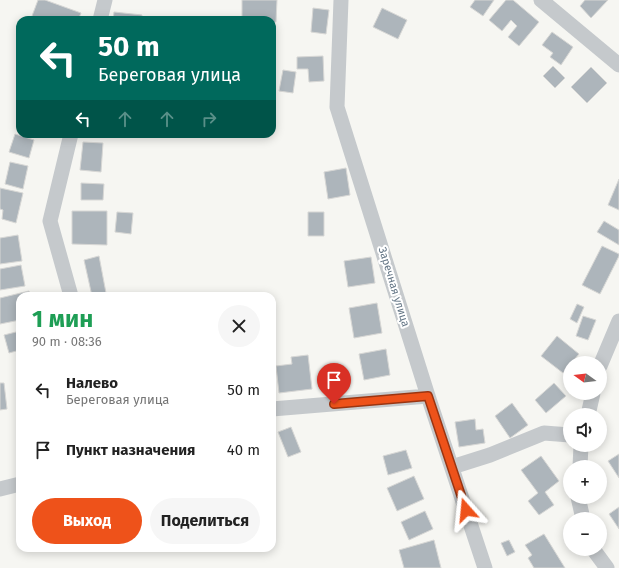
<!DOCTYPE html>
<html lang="ru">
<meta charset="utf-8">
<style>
body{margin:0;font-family:"Fira Sans",sans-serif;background:#f6f6f6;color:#222;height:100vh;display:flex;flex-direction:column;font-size:15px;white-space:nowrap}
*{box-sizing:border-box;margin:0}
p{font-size:13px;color:#767676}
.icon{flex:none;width:22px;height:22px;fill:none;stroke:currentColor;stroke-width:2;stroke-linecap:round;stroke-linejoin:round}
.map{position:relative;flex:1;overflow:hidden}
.drawer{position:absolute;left:16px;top:292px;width:260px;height:260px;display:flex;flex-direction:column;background:#fff;border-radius:12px;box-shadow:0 2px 10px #0003}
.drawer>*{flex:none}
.top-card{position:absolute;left:16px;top:16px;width:260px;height:122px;border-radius:12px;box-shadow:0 2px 10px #0003;background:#00695c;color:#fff;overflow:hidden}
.needle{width:26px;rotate:285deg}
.buttons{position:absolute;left:563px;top:356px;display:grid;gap:8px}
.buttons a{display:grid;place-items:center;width:44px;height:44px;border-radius:50%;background:#fff;box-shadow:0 2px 10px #0003;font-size:20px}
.pin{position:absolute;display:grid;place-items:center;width:34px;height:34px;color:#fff;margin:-41px -17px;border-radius:50% 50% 50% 0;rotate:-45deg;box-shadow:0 0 4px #0007}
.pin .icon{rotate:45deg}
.me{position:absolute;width:44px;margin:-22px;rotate:342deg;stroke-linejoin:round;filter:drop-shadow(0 0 3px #0008)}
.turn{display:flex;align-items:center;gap:14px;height:84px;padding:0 16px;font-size:18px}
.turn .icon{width:52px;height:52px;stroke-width:2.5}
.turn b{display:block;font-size:28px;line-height:34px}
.lanes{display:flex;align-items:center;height:38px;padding:0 16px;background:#0003;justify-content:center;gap:20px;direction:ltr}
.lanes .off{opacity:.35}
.round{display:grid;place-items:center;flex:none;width:42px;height:42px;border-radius:21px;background:#f6f6f6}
.overview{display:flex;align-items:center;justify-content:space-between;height:68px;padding:0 16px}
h1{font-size:24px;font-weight:700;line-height:30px;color:#1e9e55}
.button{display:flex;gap:8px;margin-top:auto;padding:8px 16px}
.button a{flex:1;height:46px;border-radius:24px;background:#ee521a;color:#fff;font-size:16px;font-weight:700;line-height:46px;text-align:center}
.button a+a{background:#f6f6f6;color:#222}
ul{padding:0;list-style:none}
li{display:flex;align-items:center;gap:12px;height:60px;padding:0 16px}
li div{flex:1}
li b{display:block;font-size:15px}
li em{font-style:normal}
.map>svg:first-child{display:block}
.building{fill:#adb5bb;stroke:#d7d7d5}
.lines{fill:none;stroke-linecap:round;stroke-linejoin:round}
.minor{stroke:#c5c9cc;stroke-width:15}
.route-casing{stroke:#9b3511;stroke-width:10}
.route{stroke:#ee521a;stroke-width:7}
.labels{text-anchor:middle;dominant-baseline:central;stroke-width:4;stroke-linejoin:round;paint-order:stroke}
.street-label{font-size:11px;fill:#637585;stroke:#fff}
</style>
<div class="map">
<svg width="619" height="568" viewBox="0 0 619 568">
<rect width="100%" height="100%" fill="#f6f6f2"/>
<path class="building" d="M38,0H45L81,13L78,20H43L32,16Z
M242,0H277L276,22H272V20H242Z
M475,0H494L483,16L470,7Z
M506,0H513L539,22L519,46L508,37L517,26L511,20L502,31L489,20Z
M585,0H608L591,18L580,6Z
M313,8L329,10L326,34L311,32Z
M382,8L407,20L398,39L373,27Z
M114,12L142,15V20H113Z
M552,32L573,47L561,65L550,57L553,53L542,45Z
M323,56L324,81L309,82L308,69H297V57Z
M553,66L565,78L555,88L543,76Z
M591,67L607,83L587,103L571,87Z
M283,70L296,72L293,93L279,91Z
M15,134L34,140L29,158L9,152Z
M83,142L103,143L101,172L80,170Z
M10,162L28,166L23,189L5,184Z
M346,168L350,195L328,199L324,172Z
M619,179V210L608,205Z
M81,183L104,184L103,200H81Z
M0,188L23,193L16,223L2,219L3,210L0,209Z
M72,211H107V245L72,244Z
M117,212L133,213L131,234L115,232Z
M308,212H324V236H308Z
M604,221L619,230V245L597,232Z
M18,235L22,261L0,264V238Z
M602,246L619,254V256L600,294L582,285Z
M99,256L106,293L92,296L84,260Z
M371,257L375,283L348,287L344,261Z
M21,265L25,286L0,290V269Z
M29,291L30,296H20V320L0,324V298Z
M377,303L382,333L354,338L349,308Z
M577,304L584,307L577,323L570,319Z
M583,316L596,320L588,340L576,336Z
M20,331V350L9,353L4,335Z
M557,336L579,354L563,373L541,356Z
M386,349L390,375L364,380L359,354Z
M308,355L312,389L279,393L276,366L292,364L291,357Z
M0,383H4L7,409L0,410Z
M554,383L566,396L546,413L535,400Z
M512,403L528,425L510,438L495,416Z
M475,419L476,430L483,429L485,443L459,447L455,422Z
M291,427L301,452L288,457L278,432Z
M406,450L412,468L388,475L383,456Z
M619,454V478L608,461Z
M541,456L559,481L545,492L554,505L539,515L528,501L538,493L521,470Z
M414,476L424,499L397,511L387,488Z
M619,507V529L609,514Z
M425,511L433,529L409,540L401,522Z
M544,534L565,568H534L528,558L532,555L525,545Z
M434,540L441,568H404L399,550Z
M509,540L515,552L507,556L501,543Z"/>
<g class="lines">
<path class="minor" d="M341,0L337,107L428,396L485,568
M541,0L619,65
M100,20L105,0
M71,296L50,221L71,134
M600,366L619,321
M272,409L428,396
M588,415L593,393
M452,467L490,455L544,433L570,435
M580,467L581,445
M0,489L20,484
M578,497L583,519
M593,549L607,568"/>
</g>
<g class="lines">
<g class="route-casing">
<path id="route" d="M334,404L428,396L466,510"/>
</g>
<use href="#route" class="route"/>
</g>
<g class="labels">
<g class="street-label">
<text transform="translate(394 287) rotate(73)">Заречная улица</text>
</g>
</g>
</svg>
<div class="buttons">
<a><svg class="needle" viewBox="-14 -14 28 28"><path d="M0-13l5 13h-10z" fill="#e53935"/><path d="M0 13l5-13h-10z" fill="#767676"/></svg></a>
<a><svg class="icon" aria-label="sound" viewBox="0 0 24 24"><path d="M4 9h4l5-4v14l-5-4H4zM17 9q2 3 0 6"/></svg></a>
<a>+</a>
<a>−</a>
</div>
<div class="pin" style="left:334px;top:404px;background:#d93025"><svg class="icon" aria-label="arrive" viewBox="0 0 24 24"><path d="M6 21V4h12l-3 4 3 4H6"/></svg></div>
<svg class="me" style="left:466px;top:510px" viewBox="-20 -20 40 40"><path d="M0-17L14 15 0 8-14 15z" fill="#ee521a" stroke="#fff" stroke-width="4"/></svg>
<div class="top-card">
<div class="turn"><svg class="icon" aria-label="left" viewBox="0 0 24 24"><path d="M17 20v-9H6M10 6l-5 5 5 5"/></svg><div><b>50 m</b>Береговая улица</div></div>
<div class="lanes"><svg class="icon" aria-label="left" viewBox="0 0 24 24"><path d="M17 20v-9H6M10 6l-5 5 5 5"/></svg><svg class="icon off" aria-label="ahead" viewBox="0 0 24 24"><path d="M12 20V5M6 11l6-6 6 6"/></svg><svg class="icon off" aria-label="ahead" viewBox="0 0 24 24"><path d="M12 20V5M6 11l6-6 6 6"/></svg><svg class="icon off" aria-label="right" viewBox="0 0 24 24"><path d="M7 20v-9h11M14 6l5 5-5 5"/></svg></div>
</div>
<section class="drawer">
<div class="overview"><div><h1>1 мин</h1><p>90 m · 08:36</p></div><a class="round"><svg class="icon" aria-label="close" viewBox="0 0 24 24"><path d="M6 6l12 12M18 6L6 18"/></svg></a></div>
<ul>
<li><svg class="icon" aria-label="left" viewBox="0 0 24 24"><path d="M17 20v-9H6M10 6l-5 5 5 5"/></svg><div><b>Налево</b><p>Береговая улица</p></div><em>50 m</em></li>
<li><svg class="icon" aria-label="arrive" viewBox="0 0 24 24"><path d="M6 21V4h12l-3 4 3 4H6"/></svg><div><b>Пункт назначения</b></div><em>40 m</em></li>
</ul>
<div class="button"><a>Выход</a><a>Поделиться</a></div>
</section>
</div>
